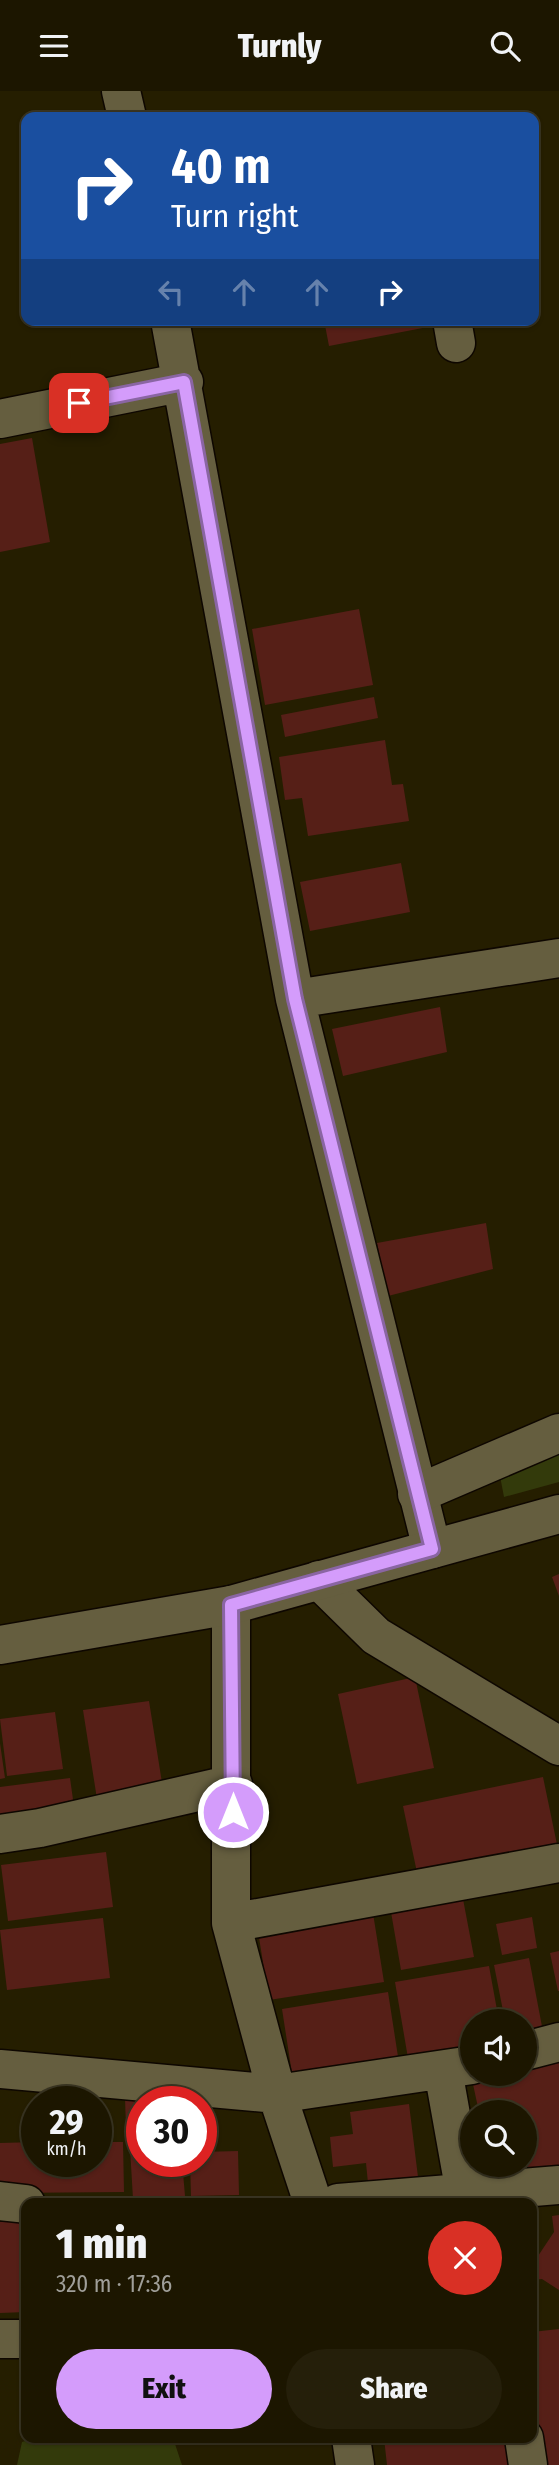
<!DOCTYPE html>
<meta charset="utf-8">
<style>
body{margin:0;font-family:"Fira Sans Condensed",sans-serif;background:#251f0a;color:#f1f3f6;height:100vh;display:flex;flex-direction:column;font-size:26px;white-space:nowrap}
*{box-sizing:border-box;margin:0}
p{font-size:23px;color:#a09f99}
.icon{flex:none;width:38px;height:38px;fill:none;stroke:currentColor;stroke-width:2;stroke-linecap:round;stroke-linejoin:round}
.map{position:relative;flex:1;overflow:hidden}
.side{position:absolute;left:21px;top:2107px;width:516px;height:245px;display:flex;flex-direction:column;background:#1c1600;border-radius:14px;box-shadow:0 2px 5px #0004,0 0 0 2px #3a3522}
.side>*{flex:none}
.top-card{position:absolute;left:21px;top:21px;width:518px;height:214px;border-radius:14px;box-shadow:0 2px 5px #0004,0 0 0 2px #3a3522;background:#1a4fa0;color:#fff;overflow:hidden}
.controls{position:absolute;left:460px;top:1918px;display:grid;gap:14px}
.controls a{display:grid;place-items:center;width:77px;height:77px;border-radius:50%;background:#1c1600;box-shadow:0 2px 5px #0004,0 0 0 2px #3a3522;font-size:35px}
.speed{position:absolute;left:21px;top:1995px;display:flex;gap:14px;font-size:35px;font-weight:700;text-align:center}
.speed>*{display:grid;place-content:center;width:91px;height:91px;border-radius:50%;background:#1c1600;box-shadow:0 2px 5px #0004,0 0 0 2px #3a3522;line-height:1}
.speed small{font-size:18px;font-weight:400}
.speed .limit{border:10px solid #d22;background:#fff;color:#111}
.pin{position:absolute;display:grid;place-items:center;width:60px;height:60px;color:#fff;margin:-30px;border-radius:14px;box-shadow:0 4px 10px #0006}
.me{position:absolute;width:77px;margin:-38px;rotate:0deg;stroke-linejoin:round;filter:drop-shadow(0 0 5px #0008)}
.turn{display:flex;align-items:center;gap:24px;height:147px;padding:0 35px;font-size:32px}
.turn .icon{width:91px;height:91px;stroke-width:2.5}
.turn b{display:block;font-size:49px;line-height:60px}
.lanes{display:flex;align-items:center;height:66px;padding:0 35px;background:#0003;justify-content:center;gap:35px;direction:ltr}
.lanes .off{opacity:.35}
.round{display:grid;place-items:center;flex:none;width:74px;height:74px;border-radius:37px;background:#251f0a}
.summary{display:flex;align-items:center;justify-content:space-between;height:119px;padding:0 35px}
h1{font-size:42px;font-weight:800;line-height:52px}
.cta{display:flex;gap:14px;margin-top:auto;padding:14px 35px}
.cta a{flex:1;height:80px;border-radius:42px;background:#d49cfb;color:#111;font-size:28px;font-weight:800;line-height:80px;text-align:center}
.cta a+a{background:#251f0a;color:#f1f3f6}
header{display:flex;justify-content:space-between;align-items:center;height:91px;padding:0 35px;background:#1c1600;font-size:32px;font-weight:800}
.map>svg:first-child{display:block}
.green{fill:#333a0b}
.building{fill:#561f17}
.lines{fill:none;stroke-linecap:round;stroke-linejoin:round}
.minor-casing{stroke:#0e0700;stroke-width:41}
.tertiary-casing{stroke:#0e0700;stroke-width:41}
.minor{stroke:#655e3f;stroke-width:38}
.tertiary{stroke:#655e3f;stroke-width:38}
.route-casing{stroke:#8a65a3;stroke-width:18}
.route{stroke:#d49cfb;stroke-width:12}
</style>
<header><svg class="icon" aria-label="menu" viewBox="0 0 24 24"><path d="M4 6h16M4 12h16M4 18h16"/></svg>Turnly<svg class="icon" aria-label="search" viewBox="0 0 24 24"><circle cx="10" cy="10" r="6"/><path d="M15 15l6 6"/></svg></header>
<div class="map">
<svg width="559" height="2374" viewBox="0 0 559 2374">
<rect width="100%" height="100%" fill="#251e00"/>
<path class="green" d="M559,1361V1391L504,1406L500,1385Z
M35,2347H173L182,2374H17L22,2351Z"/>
<path class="building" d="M324,229H427L428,236L329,255Z
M32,347L50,451L0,461V353Z
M359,518L373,594L265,614L252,538Z
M374,606L378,627L285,646L281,624Z
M385,649L392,694L403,693L409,730L308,745L302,707L285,709L279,666Z
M401,772L410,821L310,840L300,791Z
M440,916L447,961L343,985L332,938Z
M486,1132L493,1178L388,1205L377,1152Z
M559,1483V1505L552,1486Z
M415,1586L434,1677L357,1693L338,1603Z
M149,1610L163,1698L97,1708L83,1619Z
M55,1621L63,1678L7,1685L0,1628Z
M0,1652L5,1687L0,1688Z
M543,1686L559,1763L419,1791L403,1715Z
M70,1687L75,1723L0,1733V1696Z
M106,1761L113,1816L8,1830L1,1774Z
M463,1808L474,1866L401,1879L391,1821Z
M372,1816L384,1891L269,1909L257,1834Z
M532,1826L537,1857L502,1864L496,1833Z
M103,1827L110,1887L7,1899L0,1839Z
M559,1860V1900H558L550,1862Z
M529,1867L544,1946L525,1949V1930H505L494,1874Z
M489,1875L499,1930H472V1962L409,1973L395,1891Z
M388,1901L399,1972L293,1989L282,1918Z
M559,1968V2076L512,2085L510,2074H525V2021H479L471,1984L525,1983V1974Z
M125,2006L169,2011H142V2038L126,2039Z
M409,2013L418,2086L368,2092L366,2072L333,2076L330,2046L353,2043L350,2021Z
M37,2051V2070H96V2051H123L124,2101L0,2102V2052Z
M142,2056V2070H182L185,2105L133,2108L130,2057Z
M238,2060L239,2104L191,2105L190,2070H201V2061Z
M559,2124V2199L542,2188L532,2189V2174L554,2141L552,2125Z
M26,2129V2221L0,2222V2131Z
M559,2238V2374H534L532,2241Z
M384,2347H514L517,2374H387Z"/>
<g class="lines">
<g class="minor-casing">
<path id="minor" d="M121,0L127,26
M170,229L295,908L432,1458
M452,229L456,252
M0,328L184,291
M295,908L559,867
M319,1489L376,1545L559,1655
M231,1514V1832L277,2003L313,2112
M0,1743L40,1737L233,1693
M231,1832L559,1772
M525,1960L559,1951
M0,1978L277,2003L472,1974
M443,1979L465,2102
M0,2110L26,2113
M338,2112L559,2094
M0,2248H26
M351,2347L355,2374
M524,2347L528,2374"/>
</g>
<g class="tertiary-casing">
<path id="tertiary" d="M417,1403L559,1342
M0,1554L231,1514L559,1423"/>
</g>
<use href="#minor" class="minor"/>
<use href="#tertiary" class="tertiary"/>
</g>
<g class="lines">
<g class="route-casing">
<path id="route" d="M79,312L184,291L295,908L432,1458L231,1514L233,1721"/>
</g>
<use href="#route" class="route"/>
</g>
</svg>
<div class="controls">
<a><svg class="icon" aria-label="sound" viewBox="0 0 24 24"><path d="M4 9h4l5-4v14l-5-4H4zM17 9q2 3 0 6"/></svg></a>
<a><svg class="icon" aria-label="search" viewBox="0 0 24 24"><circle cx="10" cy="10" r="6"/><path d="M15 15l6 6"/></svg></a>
</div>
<div class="speed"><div>29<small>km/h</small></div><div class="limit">30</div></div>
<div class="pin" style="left:79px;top:312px;background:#d93025"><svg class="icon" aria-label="arrive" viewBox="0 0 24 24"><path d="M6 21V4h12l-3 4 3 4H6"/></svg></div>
<svg class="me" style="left:233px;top:1721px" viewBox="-20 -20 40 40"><circle r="17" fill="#d49cfb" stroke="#fff" stroke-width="3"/><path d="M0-11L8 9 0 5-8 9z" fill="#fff"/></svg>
<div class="top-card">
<div class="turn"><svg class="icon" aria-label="right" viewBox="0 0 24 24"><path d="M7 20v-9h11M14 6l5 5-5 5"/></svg><div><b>40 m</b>Turn right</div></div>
<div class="lanes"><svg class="icon off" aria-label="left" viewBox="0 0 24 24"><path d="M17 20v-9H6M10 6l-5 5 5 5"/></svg><svg class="icon off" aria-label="ahead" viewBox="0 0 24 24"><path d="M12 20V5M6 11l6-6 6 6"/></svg><svg class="icon off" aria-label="ahead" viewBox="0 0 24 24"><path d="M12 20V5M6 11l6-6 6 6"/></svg><svg class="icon" aria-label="right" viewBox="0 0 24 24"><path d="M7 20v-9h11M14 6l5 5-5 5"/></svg></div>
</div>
<section class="side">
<div class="summary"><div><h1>1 min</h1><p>320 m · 17:36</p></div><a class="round" style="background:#d93025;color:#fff"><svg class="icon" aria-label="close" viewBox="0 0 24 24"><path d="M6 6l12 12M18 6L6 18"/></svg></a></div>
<div class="cta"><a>Exit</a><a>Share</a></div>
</section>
</div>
